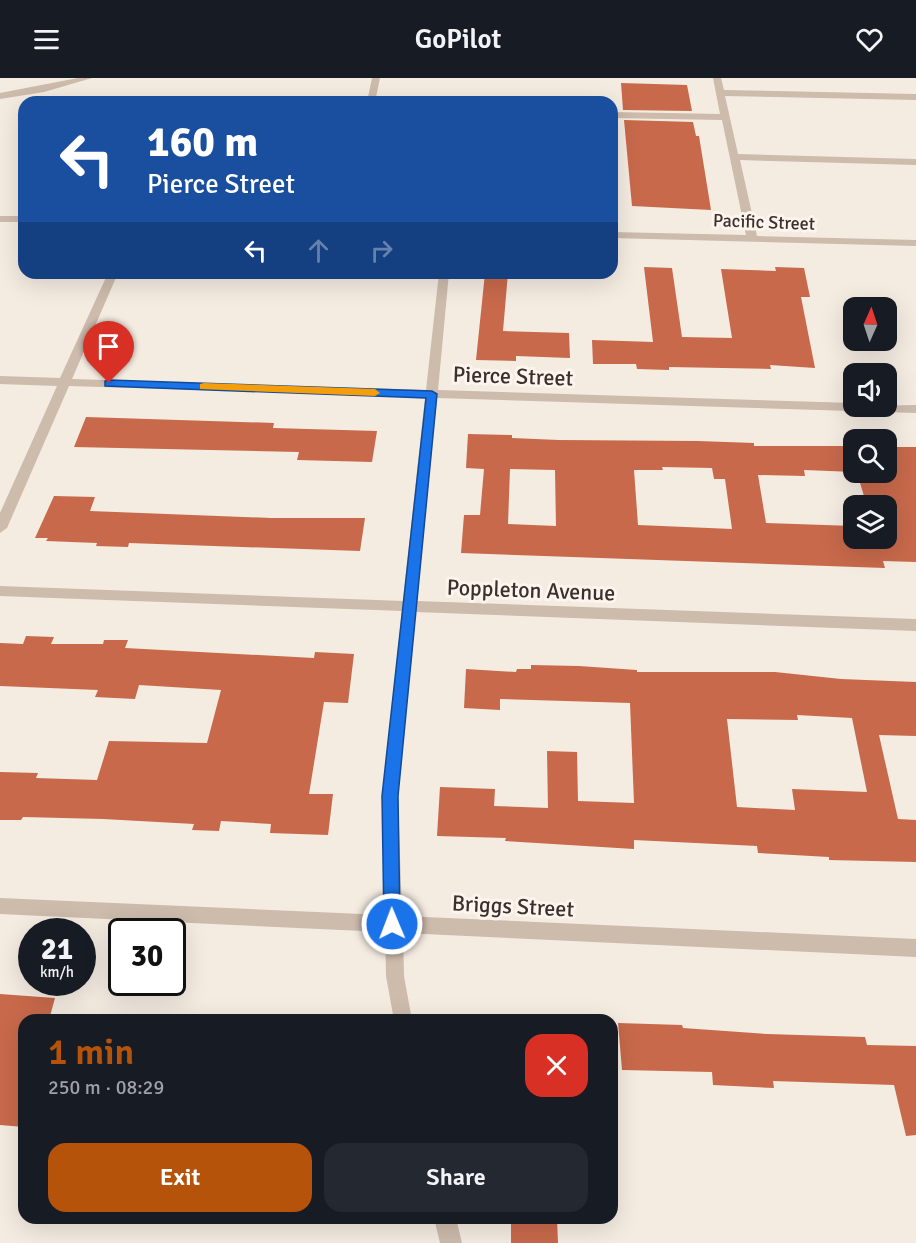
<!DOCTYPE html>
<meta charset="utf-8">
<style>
body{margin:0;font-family:Signika,sans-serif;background:#242831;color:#f1f3f6;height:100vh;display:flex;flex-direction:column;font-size:22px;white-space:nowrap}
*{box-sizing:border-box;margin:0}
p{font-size:20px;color:#9ea1a6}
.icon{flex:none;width:33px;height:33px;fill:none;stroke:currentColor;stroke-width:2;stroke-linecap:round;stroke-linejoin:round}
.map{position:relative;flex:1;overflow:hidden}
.drawer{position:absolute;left:18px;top:936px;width:600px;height:210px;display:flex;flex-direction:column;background:#171b24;border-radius:18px;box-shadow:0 6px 24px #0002}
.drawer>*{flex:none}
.hud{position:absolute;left:18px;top:18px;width:600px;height:183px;border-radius:18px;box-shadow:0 6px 24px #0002;background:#1a4fa0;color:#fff;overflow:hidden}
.needle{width:39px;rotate:3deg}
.tools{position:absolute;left:843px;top:219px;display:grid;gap:12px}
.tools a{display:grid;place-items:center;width:54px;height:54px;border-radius:12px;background:#171b24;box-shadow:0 6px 24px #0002;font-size:30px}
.speed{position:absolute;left:18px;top:840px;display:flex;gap:12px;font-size:30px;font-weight:700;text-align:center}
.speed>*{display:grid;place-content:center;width:78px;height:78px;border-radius:50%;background:#171b24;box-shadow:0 6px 24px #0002;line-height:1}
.speed small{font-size:15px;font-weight:400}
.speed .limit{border:3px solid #111;border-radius:9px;background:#fff;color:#111}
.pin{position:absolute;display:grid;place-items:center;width:51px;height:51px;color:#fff;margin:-62px -26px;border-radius:50% 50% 50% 0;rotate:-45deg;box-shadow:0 0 6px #0007}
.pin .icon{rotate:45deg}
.me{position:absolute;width:66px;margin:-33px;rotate:359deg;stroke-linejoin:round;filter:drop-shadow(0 0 4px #0008)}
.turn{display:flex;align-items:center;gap:21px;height:126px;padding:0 30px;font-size:27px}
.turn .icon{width:78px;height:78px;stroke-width:2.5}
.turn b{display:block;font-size:42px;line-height:51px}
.lanes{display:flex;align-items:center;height:57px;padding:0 30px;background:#0003;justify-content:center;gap:30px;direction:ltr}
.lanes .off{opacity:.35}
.round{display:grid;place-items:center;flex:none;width:63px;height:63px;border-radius:18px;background:#242831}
.overview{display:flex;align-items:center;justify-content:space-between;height:102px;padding:0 30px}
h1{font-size:36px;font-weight:600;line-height:45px;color:#b45309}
.primary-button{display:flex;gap:12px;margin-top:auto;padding:12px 30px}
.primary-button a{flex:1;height:69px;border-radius:18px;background:#b45309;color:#fff;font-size:24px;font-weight:600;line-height:69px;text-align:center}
.primary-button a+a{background:#242831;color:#f1f3f6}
header{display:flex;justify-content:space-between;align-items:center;height:78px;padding:0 30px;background:#171b24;font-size:27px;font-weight:600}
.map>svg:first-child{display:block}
.building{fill:#c8694b;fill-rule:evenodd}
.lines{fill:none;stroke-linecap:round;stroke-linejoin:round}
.minor{fill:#cdbbac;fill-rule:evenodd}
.route{fill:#1a73e8;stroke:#114b97;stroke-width:1.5}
.slow{fill:#f59e0b}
.labels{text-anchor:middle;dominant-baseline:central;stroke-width:6;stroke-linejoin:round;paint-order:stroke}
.far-street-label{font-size:18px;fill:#3b302b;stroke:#fbf5ee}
.street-label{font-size:22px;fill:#3b302b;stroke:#fbf5ee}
</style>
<header><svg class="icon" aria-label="menu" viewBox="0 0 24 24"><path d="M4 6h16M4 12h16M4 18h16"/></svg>GoPilot<svg class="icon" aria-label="heart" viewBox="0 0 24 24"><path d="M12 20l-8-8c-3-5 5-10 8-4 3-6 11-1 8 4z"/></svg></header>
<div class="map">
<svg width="916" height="1165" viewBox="0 0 916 1165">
<rect width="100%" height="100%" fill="#f4ebe1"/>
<path class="building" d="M621,5L687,7L692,33L623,32Z
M624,42L693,44L696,58H699L711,132L632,128Z
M644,189L672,190L682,259L732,260L721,191L776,193L775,189L804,190L810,219H801L815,290L770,287L771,291L669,289V292L637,291L636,286H593L592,262L653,264Z
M485,195H508L503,253L569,255L570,280L516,278V283L476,282Z
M86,339L274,345L273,350L377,353L372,384L297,382L299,374L74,369Z
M468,356L512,357V360L559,362L698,363L754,365V368H854V394L804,392L805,398L758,397L766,445L854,448V460H886V428H867L857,395L854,394H886V369H916V484L883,483L885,490L461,475L464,437H480L484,391L466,390ZM662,389L712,390L714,401H725L732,451L638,447L634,392H663ZM510,391L555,392L556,448L508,446Z
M54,418L95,419L90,433L271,440H365L360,473L129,465L128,469L96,468L97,465L46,463L48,460H35Z
M26,558L54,559L51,566H103L104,562H128L125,570L314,580L315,574L354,576L348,625L324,624L309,716H333L328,757L270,755L271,746L221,743L219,753L192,752L194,746L103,741L23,739L21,742H0V694L38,695L36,700L97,702L109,663L207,665L221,612L139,607L135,621L95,619L98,612L0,608V565L23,566Z
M531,587L579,588L637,592V594H775L841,601L916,604V658L879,657L898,741L916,742V784L829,782V779L758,775L757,768L634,762V771L505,763L506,760L437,758L440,709L495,711L494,728L548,730L547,673L577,674L578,723L634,725L630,625L500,621V632L464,630L466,591L516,594L517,591H531ZM797,637L852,640L867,714L792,711L795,732L737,729L727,641L798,642Z
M0,916L55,920L49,942H24V1049L0,1047Z
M618,945L682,947L683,950L767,956L865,959L867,967L916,968V1057L906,1058L894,1007L773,1003L774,1010L713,1007L712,994L622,992Z
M511,1140H557L558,1165H511Z"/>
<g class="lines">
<path class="minor" d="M78,0H92L44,14L0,21V15Z
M372,0H380L375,24H367Z
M713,0H721L724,12L916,16V22L725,18L738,76L916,81V87L740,82L757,158L916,162V168L612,160V154L746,157L722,42L612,40V34L720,36Z
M0,138H24V144H0Z
M108,195H118L72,301L426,312L439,195H449L438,312L854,325V328L916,327V335L437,320L417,523L916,541V553L416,534L398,718L402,838L916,861V879L403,855L404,898L412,942H394L386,898L385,854L0,836V820L384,837L382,718L402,533L0,518V508L403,523L425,319L69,308L7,450L0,455V435L57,308L0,306V298L60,300Z
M434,1140H456L462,1165H440Z"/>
</g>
<path class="route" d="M109,302L432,313L437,316L398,718L400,846L398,852L392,854L386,852L384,846L382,718L426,320L105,308V303Z"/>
<path class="slow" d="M204,305L375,311L380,315L375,318L200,311V306Z"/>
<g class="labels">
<g class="far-street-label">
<text transform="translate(764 144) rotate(2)">Pacific Street</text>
</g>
<g class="street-label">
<text transform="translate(513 298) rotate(2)">Pierce Street</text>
<text transform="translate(531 512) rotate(2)">Poppleton Avenue</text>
<text transform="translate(513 828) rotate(3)">Briggs Street</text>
</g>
</g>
</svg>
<div class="tools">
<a><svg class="needle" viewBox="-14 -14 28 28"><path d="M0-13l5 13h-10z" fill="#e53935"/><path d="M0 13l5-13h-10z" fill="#9ea1a6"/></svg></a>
<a><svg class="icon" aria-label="sound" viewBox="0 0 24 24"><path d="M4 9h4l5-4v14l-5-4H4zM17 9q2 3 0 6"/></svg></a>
<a><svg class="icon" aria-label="search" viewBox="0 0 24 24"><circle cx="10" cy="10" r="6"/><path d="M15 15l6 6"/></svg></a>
<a><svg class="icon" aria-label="layers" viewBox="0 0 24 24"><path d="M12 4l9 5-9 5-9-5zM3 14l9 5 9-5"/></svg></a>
</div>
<div class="speed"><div>21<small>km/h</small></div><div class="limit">30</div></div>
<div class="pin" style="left:109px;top:305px;background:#d93025"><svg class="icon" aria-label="arrive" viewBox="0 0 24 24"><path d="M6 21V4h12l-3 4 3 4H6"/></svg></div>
<svg class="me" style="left:392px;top:846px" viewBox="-20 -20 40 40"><circle r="17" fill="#1a73e8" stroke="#fff" stroke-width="3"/><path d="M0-11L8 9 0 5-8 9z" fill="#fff"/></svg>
<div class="hud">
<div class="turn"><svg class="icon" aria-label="left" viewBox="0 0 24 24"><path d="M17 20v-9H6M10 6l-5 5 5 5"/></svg><div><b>160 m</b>Pierce Street</div></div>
<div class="lanes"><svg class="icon" aria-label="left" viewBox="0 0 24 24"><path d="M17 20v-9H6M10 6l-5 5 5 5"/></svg><svg class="icon off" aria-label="ahead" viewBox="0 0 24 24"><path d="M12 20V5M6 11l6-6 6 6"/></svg><svg class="icon off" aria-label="right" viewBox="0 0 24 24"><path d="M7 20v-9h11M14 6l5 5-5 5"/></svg></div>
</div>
<section class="drawer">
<div class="overview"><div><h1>1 min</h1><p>250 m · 08:29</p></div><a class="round" style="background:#d93025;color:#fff"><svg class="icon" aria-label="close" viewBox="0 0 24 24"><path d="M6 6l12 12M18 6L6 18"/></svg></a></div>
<div class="primary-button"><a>Exit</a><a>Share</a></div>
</section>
</div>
